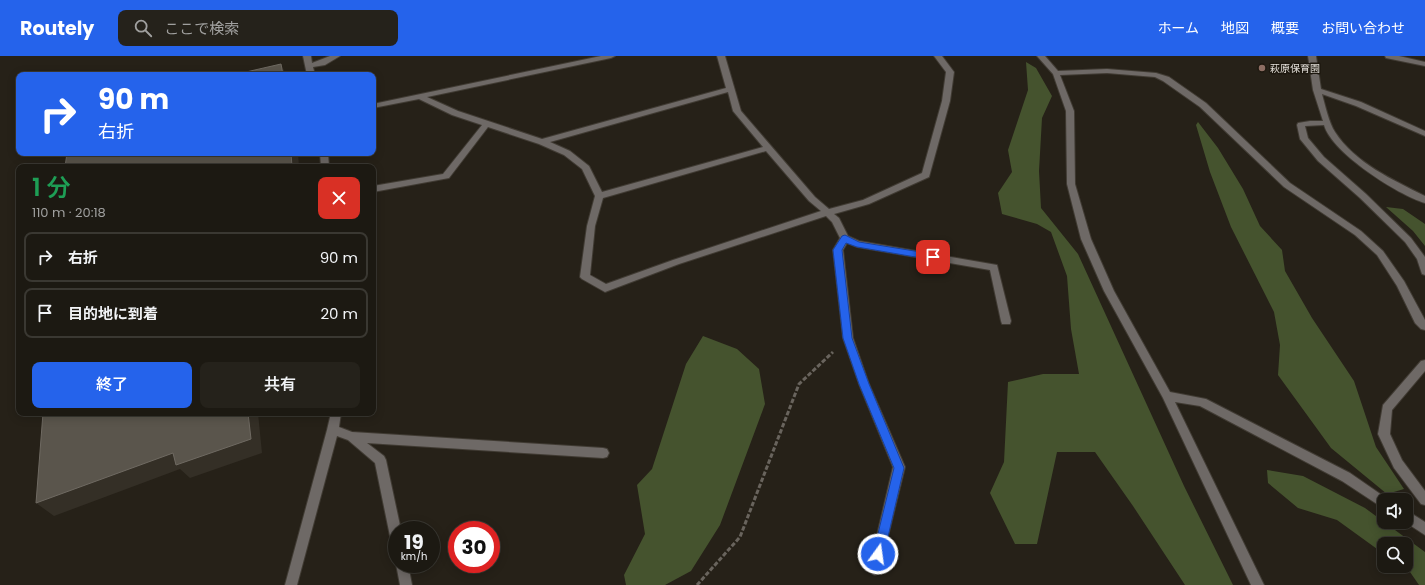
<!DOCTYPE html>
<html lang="ja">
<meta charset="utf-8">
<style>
body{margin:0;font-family:Poppins,"Noto Sans JP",sans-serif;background:#25221b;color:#f1f3f6;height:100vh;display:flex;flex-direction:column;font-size:15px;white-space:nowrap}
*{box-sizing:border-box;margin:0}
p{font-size:13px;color:#a0a09f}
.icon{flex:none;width:22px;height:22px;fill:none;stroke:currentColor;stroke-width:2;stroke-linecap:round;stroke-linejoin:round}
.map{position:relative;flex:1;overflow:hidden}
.sheet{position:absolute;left:16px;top:108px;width:360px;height:252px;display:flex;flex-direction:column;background:#1c1912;border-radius:8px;box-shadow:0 2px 10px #0003,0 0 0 1px #3a3832}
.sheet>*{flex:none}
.top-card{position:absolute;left:16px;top:16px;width:360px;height:84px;border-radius:8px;box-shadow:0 2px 10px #0003,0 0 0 1px #3a3832;background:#2563eb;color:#fff;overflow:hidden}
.controls{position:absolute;left:1377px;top:437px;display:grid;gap:8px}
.controls a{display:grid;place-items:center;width:36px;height:36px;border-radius:8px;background:#1c1912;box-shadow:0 2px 10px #0003,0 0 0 1px #3a3832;font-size:20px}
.speed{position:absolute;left:388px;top:465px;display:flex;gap:8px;font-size:20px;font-weight:700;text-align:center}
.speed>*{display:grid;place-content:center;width:52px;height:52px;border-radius:50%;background:#1c1912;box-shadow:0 2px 10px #0003,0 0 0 1px #3a3832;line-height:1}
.speed small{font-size:10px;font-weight:400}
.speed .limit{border:6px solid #d22;background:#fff;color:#111}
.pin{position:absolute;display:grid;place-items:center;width:34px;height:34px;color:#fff;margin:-17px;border-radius:8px;box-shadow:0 2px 6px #0006}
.me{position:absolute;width:44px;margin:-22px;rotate:14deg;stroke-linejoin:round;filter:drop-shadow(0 0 3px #0008)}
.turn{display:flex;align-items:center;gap:14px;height:84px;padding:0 16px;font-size:18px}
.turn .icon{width:52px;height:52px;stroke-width:2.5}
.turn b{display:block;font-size:28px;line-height:34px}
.round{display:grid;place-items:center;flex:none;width:42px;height:42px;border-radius:8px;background:#25221b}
.headline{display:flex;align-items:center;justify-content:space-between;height:68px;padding:0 16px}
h1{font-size:24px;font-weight:600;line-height:30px;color:#1e9e55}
.action{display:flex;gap:8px;margin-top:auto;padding:8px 16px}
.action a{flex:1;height:46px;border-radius:8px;background:#2563eb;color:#fff;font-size:16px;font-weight:600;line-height:46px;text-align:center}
.action a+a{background:#25221b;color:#f1f3f6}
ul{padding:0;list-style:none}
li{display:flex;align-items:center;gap:12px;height:50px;margin:0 8px 6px;padding:0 8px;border:2px solid #3a3832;border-radius:8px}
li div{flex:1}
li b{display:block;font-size:15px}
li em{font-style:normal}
header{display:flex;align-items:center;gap:24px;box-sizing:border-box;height:56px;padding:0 20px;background:#2563eb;color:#fff}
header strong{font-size:19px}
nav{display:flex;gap:22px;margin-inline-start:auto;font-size:14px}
.search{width:280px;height:36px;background:#25221b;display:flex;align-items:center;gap:10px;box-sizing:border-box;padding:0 14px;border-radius:8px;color:#a0a09f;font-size:15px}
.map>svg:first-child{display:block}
.forest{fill:#45532e}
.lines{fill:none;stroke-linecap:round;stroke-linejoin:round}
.minor-casing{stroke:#403b33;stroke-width:2}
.path{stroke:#69645d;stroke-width:3;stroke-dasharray:4.5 2;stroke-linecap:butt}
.minor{fill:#6e6966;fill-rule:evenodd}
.shaded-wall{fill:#342f26}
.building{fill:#5a554c;stroke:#6f6a62}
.route{fill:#2563eb;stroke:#184099}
.education-dot{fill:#8d6e63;stroke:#1d180f;stroke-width:1.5}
.labels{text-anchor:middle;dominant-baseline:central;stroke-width:3;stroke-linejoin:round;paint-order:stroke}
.far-poi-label{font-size:10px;fill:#e2ded8;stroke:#1d180f;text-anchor:start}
</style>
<header>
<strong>Routely</strong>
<div class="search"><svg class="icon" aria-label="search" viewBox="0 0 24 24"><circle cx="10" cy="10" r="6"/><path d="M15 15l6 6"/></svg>ここで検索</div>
<nav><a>ホーム</a><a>地図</a><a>概要</a><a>お問い合わせ</a></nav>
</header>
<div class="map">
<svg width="1425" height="529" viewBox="0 0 1425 529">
<rect width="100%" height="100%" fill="#262118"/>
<path class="forest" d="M1026,6L1036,12L1052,40L1042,62L1039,115L1041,152L1078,198L1184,430L1233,529H1185L1133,450L1095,396H1057L1037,488H1015L990,437L1004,406L1008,326L1043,318H1079L1071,273L1067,220L1051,176L1037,168L1002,158L998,137L1012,116L1008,94L1028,34Z
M1198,66L1218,92L1243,133L1260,170L1282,194L1285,215L1312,262L1354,325L1376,391L1404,433L1387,438L1331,392L1278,319L1280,289L1274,256L1231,171L1210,116L1196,69Z
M1386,151L1403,153L1425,168V190L1413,175Z
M703,280L737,293L759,313L765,348L720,469L691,515L665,529H626L624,519L645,478L637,429L652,413L686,308Z
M1267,414L1303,420L1365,452L1425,496V529H1419L1410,516L1401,510H1406V488H1384V498L1337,464L1298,452L1268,427Z"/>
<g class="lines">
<g class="minor-casing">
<path id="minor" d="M303,0H311L312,7L330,0H340L325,9L313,11L315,19H307Z
M601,0H615L611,2L427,41L458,55L542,83L726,32L717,0H725L741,55L815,141L829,153L863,144L922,117L942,45L946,16L934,0H942L954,16L950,45L929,121L869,148L834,158L839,162L848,180L859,185L997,209L1011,265L1010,268H1002L1001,265L990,214L857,191L847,187L843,194L853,282L869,328L905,411L879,517L875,519L871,517L869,513L893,411L859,328L843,282L833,194L840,182L832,166L826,160L679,208L605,236L582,223L580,221L587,170L595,140L582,113L564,99L539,88L488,71L449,122L373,136V130L443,118L482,69L452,59L419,43L373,52V48ZM728,36L733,55L763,91L602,136L589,110L570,95L550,86ZM766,95L809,145L821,155L673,204L606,228L590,219L595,170L603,142Z
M1037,0H1045L1058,15L1107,13L1156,17L1169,21L1206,47L1290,127L1361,175L1383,195L1404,225L1425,264V274L1421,273L1415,267L1397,230L1377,199L1355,179L1284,131L1200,51L1163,25L1155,21L1107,17L1060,19L1074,55L1075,128L1091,183L1114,235L1170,336L1206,343L1350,417L1389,444H1384V451L1380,450L1342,425L1200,350L1175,346L1264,529H1251L1163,342L1104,235L1081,183L1067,128L1066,55L1053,18Z
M1308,0H1316L1321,33L1361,46L1425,75V80L1356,50L1322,38C1325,49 1329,67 1335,76C1355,107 1393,124 1425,140V147C1398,139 1332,97 1324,69L1305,70L1308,82L1324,101L1366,138L1411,182L1425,201V219L1422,218L1417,203L1405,186L1360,142L1318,105L1300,83L1297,69L1298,67L1310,65H1323L1313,34Z
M1385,0H1399L1425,6V10L1386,2Z
M320,97H328L329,111H321Z
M1425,304V315L1392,354L1390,378L1402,404L1425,435V449L1421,448L1394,412L1378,378L1383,349L1421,305Z
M331,357H341L339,371L352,376L603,392L607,393L609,397L607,401L603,402L367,387L384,400L386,404L401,474H397V491L393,489L391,485L375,407L348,384L337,380L297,529H285L327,374Z
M1406,454L1425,466V479L1405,466H1406Z
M397,505V508H408L412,529H400L396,508Z"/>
</g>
<path class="path" d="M697,529L740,481L799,328L833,296"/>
<use href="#minor" class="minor"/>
</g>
<path class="shaded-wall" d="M281,8L286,19H283Z
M291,97H298L299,111H292Z
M248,357H258L262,397L190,422L180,413L54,460L36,447Z"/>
<path class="building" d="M281,8L283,19H233Z
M67,97H291L292,111H65Z
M43,357H248L251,383L176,409L173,397L36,447Z"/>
<path class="route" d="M845,179L859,186L933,198L937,201L933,204L857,191L846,187L842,194L852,282L869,328L904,412L884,498L882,502L878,504L874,502L873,498L894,412L859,328L843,282L833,194L842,180Z"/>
<circle class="education-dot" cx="1262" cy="12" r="4"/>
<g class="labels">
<g class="far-poi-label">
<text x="1270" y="12">萩原保育園</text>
</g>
</g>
</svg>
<div class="controls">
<a><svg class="icon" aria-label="sound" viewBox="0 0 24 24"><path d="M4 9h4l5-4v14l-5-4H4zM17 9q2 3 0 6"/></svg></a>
<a><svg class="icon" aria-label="search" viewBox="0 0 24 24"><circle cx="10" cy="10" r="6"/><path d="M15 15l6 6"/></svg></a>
</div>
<div class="speed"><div>19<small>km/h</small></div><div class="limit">30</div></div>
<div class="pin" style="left:933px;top:201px;background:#d93025"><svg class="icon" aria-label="arrive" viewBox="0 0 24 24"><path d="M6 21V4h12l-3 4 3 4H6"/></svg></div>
<svg class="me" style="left:878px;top:498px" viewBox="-20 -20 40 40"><circle r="17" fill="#2563eb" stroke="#fff" stroke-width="3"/><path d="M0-11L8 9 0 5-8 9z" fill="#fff"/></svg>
<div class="top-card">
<div class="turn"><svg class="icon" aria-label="right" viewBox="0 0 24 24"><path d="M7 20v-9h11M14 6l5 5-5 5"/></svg><div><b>90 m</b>右折</div></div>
</div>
<section class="sheet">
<div class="headline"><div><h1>1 分</h1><p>110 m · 20:18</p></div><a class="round" style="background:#d93025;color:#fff"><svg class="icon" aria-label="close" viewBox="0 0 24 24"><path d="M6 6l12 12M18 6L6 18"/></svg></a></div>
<ul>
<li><svg class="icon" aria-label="right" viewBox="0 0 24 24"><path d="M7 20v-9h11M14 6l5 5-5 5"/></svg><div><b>右折</b></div><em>90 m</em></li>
<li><svg class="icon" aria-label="arrive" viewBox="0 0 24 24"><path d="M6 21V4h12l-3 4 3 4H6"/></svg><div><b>目的地に到着</b></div><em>20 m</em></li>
</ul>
<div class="action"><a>終了</a><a>共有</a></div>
</section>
</div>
